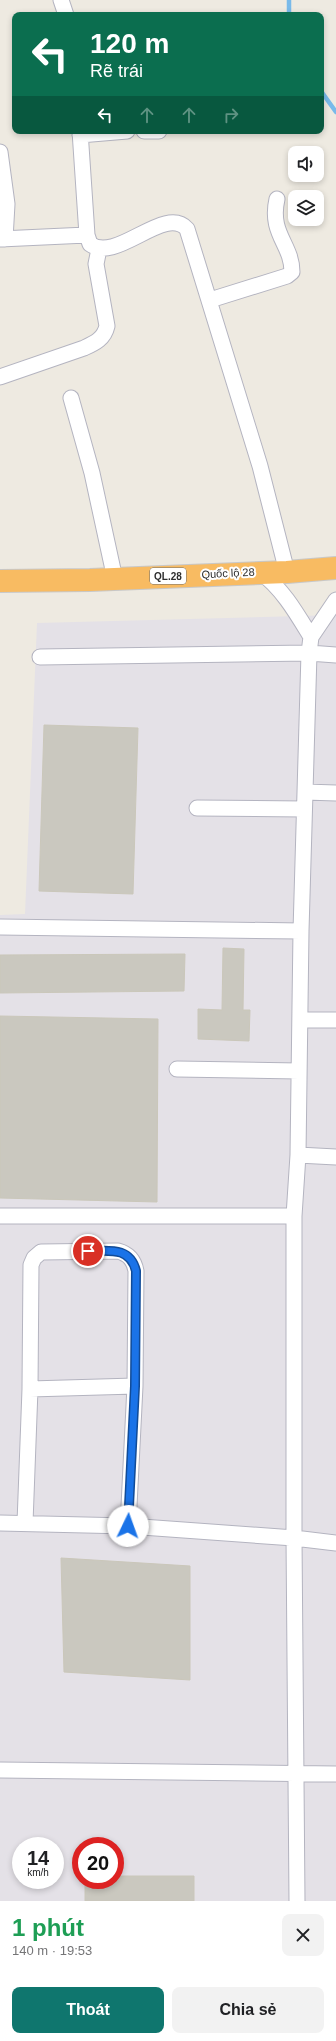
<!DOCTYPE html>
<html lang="vi">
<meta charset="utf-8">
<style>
body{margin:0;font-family:Arial,sans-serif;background:#f2f2f2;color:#202124;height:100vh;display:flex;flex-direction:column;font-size:15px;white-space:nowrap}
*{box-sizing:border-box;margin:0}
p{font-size:13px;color:#757577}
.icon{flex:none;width:22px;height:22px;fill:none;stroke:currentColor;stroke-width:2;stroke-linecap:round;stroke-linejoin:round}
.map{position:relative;height:1901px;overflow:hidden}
.sheet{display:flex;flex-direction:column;background:#fff;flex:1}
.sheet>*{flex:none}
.top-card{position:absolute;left:12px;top:12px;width:312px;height:122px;border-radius:8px;box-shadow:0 2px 6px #0003;background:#0b6e4f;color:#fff;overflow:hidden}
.fabs{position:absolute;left:288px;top:146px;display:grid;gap:8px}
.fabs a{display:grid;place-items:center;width:36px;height:36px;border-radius:8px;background:#fff;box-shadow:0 2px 6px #0003;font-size:20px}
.speed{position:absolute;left:12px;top:1837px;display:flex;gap:8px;font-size:20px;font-weight:700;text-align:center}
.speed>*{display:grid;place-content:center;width:52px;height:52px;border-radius:50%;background:#fff;box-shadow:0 2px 6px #0003;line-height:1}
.speed small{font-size:10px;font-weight:400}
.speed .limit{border:6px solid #d22;background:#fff;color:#111}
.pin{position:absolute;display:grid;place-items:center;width:34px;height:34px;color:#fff;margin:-17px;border:2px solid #fff;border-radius:50%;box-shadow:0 1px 4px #0007}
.me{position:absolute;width:44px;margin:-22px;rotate:3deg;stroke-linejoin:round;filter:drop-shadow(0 0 3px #0008)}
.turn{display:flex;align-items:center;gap:14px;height:84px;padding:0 12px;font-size:18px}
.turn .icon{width:52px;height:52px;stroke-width:2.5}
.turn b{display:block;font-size:28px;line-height:34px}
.lanes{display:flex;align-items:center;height:38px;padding:0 12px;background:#0003;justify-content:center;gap:20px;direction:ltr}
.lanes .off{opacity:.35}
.round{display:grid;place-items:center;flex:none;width:42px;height:42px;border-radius:8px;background:#f2f2f2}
.head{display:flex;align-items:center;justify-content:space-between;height:68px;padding:0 12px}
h1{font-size:24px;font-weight:700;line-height:30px;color:#1e9e55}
.primary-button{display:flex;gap:8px;margin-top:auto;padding:8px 12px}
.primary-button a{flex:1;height:46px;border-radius:8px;background:#0f766e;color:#fff;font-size:16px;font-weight:700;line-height:46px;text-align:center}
.primary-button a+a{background:#f2f2f2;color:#202124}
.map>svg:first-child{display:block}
.industrial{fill:#e4e1e7;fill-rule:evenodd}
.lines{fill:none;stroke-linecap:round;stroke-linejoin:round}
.stream{stroke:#79baea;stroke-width:4.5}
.building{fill:#cac8bf;stroke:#cac7ba}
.minor-casing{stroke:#b4b4c0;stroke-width:17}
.highway-casing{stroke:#c8c8c8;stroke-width:24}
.minor{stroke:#fff;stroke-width:15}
.highway{stroke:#f8bb62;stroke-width:22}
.route-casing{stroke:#114b97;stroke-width:10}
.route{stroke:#1a73e8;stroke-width:7}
.labels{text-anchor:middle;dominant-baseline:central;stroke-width:4;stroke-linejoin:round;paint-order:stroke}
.shield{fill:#fff;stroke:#6c6c6c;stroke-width:1}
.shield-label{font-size:10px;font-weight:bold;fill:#2d2d2d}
.street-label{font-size:11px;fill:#2d2d2d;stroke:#fff}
</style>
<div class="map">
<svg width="336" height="1901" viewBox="0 0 336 1901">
<rect width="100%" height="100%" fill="#eeeae1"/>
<path class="industrial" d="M336,615V1901H0V915L25,914L37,623ZM21,1846H55V1880H21ZM81,1846H115V1880H81Z"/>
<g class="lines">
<path class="stream" d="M289,15V0
M321,91L336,112"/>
</g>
<path class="building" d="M44,725L138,728L133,894L39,891Z
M223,948L244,949L243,1010H250L249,1041L198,1039V1009L222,1010Z
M185,954L184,991L0,993V955Z
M0,1016L158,1019L157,1202L0,1198Z
M61,1558L190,1566V1680L64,1672Z
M115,1876H194V1901H85V1880H115Z"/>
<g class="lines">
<g class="minor-casing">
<path id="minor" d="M61,0L66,15
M80,131L87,235L90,244C116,264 165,204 187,229L260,466L287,572
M144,131H159
M80,135L127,131
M0,152L7,204L5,239
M0,239L87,235
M210,300L287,276L292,272C292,244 269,234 277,199
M0,377L84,348C95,343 104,339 107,326L96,264L99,249
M71,398L92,473L115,579
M260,572C283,589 297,614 311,637
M40,657L309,653L336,655
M305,792L336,793
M197,808L304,809
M0,927L301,931
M301,1020H336
M177,1069L299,1071
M298,1155L336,1157
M0,1216H294
M30,1389L135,1386
M0,1523L128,1526L294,1538L336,1543
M25,1523L30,1389L31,1265L34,1258L41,1252L118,1251C129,1254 134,1260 136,1271L135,1386L128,1526
M0,1770L336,1774
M297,1901L294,1538V1216L298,1155L301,931L309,653L311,637L336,600"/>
</g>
<g class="highway-casing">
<path id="highway" d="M0,581L90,580L287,572L336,568"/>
</g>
<use href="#minor" class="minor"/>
<use href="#highway" class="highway"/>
</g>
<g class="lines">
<g class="route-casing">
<path id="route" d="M88,1251C108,1251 130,1246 136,1271L135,1386L128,1526"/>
</g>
<use href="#route" class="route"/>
</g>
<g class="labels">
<rect class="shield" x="150" y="568" width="36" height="16" rx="3"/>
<g class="shield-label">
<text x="168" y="576">QL.28</text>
</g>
<g class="street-label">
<text transform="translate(228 573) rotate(-3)">Quốc lộ 28</text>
</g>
</g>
</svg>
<div class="fabs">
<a><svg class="icon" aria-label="sound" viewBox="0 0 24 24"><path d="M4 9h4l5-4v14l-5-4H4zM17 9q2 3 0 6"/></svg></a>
<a><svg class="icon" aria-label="layers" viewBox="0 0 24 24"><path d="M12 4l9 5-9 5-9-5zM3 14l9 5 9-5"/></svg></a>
</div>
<div class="speed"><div>14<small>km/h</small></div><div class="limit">20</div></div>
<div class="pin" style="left:88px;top:1251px;background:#d93025"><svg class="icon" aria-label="arrive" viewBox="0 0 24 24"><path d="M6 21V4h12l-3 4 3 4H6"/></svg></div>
<svg class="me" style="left:128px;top:1526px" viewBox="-20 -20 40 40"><circle r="19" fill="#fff"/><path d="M0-13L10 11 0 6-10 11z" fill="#1a73e8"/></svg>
<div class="top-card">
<div class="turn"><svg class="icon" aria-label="left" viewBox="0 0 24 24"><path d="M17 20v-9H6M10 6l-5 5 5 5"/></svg><div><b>120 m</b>Rẽ trái</div></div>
<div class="lanes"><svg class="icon" aria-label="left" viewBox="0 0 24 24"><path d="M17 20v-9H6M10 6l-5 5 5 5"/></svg><svg class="icon off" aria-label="ahead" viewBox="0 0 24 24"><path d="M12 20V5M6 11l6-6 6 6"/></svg><svg class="icon off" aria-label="ahead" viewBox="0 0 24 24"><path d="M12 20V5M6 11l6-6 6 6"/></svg><svg class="icon off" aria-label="right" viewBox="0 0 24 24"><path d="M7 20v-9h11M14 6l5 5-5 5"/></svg></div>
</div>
</div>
<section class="sheet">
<div class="head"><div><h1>1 phút</h1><p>140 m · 19:53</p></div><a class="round"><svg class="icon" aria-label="close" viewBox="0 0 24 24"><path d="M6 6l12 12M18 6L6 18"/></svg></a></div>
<div class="primary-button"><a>Thoát</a><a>Chia sẻ</a></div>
</section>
